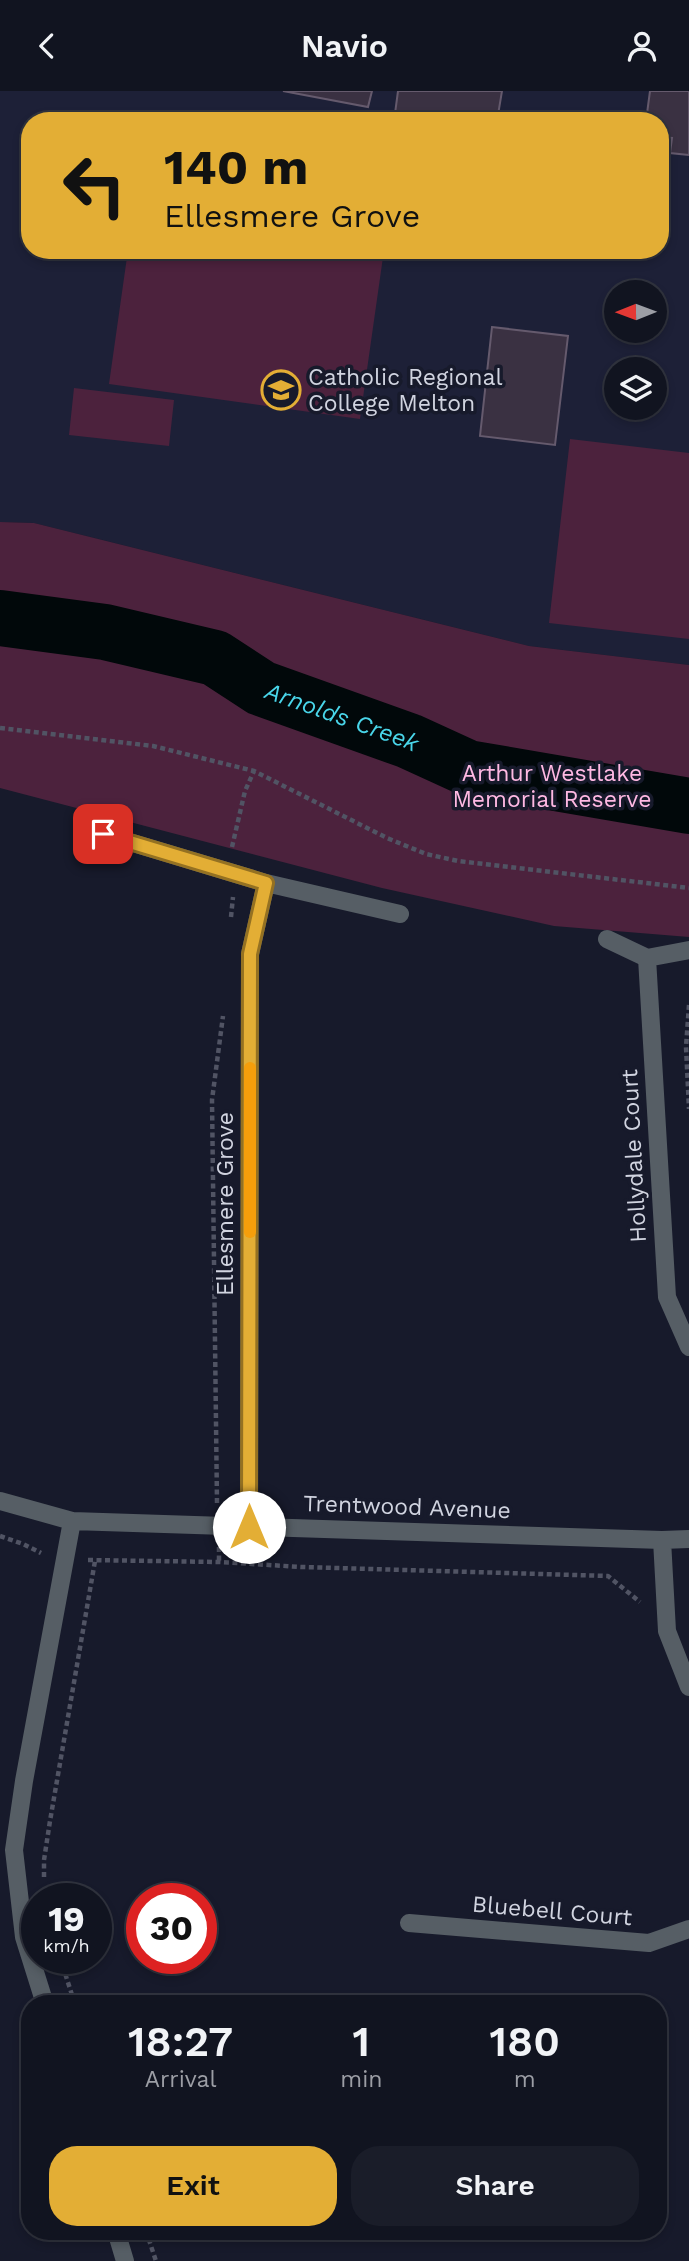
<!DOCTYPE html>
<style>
body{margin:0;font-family:"Work Sans",sans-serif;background:#1a1d29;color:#f1f3f6;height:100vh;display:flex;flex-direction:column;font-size:26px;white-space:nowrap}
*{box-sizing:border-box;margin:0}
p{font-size:23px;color:#9c9ea5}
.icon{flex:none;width:38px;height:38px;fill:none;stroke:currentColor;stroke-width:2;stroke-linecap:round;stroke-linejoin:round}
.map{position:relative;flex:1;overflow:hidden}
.drawer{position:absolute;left:21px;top:1904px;width:646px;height:245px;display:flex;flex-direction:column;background:#111420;border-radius:28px;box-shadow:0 4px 10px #0003,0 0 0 2px #30333e}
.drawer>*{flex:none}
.banner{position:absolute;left:21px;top:21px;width:648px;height:147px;border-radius:28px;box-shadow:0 4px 10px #0003,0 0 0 2px #30333e;background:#e3ae35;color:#111;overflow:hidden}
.needle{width:46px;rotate:269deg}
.buttons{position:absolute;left:604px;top:189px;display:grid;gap:14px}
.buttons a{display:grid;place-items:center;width:63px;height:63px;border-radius:50%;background:#111420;box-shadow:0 4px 10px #0003,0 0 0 2px #30333e;font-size:35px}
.speed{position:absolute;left:21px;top:1792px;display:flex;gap:14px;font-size:35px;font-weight:700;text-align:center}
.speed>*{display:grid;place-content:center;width:91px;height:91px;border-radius:50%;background:#111420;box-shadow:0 4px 10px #0003,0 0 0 2px #30333e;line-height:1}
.speed small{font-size:18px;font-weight:400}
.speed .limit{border:10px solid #d22;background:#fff;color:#111}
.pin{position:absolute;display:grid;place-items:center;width:60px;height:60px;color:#fff;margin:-30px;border-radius:14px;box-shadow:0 4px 10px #0006}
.me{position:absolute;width:77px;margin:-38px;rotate:0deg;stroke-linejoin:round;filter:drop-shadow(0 0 5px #0008)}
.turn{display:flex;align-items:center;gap:24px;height:147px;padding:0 28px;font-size:32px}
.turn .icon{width:91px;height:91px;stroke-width:2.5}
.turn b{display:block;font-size:49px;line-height:60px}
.eta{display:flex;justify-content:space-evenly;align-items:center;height:119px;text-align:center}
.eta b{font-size:42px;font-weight:600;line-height:49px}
.button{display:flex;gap:14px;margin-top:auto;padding:14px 28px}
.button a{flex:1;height:80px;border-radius:28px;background:#e3ae35;color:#111;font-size:28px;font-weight:600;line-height:80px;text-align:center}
.button a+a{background:#1a1d29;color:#f1f3f6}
header{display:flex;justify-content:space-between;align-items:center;height:91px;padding:0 28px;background:#111420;font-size:32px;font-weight:600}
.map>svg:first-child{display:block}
.built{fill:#1d2037;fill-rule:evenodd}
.green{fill:#4c223d}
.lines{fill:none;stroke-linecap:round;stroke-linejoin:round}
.river{stroke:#01080a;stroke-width:56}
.building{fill:#3a3142;stroke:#655a6d;stroke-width:2}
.path{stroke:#515464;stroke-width:4.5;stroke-dasharray:5 3.5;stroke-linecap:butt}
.street{stroke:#565e65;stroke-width:18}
.route-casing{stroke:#947122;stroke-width:18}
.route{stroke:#e3ae35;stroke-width:12}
.slow{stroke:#f59e0b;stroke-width:12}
.labels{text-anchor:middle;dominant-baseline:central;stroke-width:7;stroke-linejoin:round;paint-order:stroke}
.poi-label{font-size:23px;fill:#d1d4e0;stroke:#171a2b;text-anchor:start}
.park-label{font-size:23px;fill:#ffb9e3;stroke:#171a2b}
.street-label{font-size:23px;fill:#d1d4e0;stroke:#171a2b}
.water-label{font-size:24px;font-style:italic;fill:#49d5e9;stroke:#171a2b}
</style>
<header><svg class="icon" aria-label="back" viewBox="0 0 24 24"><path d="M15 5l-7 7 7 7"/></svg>Navio<svg class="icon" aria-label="person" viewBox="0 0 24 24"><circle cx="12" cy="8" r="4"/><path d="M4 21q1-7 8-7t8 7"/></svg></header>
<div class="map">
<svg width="689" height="2170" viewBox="0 0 689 2170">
<rect width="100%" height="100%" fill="#171a2b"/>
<path class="built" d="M0,0H689V574L529,555L34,432L0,431ZM30,30H660V159H30ZM616,201H654V240H616ZM616,278H654V317H616Z"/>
<path class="green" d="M128,159H338L383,166L360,328L109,293Z
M74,297L174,309L169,355L69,344Z
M570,348L689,362V548L549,532Z
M0,431L34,432L529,555L689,574V846L554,835L382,797L0,697Z"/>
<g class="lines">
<path class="river" id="s1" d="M0,527L105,541L215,567L261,597L409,650L468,677L689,715"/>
</g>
<path class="building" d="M283,0H372L368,16Z
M398,0H502L497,30H394Z
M650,0H689V64L670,62L672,47L660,46V30H646Z
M492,236L568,245L555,354L480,345Z"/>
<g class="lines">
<path class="path" d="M0,637L153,655L254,680L387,747L426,763L458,770L689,797
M232,756L245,700L254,680
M231,826L233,806
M689,914L686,956L689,1018
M217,1412L212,1009L223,925
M0,1445L23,1453L41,1462
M219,1456V1471
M88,1469L219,1471L302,1476L608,1485L640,1511
M44,1786V1769L50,1730L95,1470
M60,1867L75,1913
M146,2140L156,2170"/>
<path class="street" d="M103,743L266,792L400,823
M607,848L647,867L689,859
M647,867L667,1206L689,1256
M0,1410L72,1430L662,1449L689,1448
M249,1435L250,863L266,792
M662,1449L667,1540L689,1596
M409,1832L649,1852L689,1838
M45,1913L24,1846L14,1759L24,1690L72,1430
M116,2140L125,2170"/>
</g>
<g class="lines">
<g class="route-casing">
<path id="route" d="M103,743L266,792L250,863L249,1436"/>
</g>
<use href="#route" class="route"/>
<path class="slow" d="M250,1141V977"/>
</g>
<defs>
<g id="school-ring" transform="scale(2.0125)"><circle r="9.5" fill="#171a2b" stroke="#e3ae35" stroke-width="1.5"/><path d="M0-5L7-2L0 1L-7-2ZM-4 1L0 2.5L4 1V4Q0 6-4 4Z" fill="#e3ae35"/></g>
</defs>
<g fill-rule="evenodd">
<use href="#school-ring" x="281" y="299"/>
</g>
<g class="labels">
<g class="poi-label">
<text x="308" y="286">Catholic Regional<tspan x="308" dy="26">College Melton</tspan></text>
</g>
<g class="park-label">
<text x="552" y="682">Arthur Westlake<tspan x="552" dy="26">Memorial Reserve</tspan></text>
</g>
<g class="street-label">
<text transform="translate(634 1065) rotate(-93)">Hollydale Court</text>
<text transform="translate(225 1113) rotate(-90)">Ellesmere Grove</text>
<text transform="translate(407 1416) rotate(2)">Trentwood Avenue</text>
<text transform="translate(552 1820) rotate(5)">Bluebell Court</text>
</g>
<g class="water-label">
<text stroke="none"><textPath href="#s1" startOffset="360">Arnolds Creek</textPath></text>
</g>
</g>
</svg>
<div class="buttons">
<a><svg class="needle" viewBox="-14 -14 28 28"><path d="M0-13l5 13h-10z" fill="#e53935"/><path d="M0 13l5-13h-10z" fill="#9c9ea5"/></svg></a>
<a><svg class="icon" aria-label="layers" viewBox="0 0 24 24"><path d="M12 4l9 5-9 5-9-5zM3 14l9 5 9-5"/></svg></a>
</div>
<div class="speed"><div>19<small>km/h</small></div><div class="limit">30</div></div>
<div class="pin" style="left:103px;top:743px;background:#d93025"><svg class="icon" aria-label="arrive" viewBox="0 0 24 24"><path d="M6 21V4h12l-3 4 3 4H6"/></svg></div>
<svg class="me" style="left:249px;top:1436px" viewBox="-20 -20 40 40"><circle r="19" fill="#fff"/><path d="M0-13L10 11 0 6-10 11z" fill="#e3ae35"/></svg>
<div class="banner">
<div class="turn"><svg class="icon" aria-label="left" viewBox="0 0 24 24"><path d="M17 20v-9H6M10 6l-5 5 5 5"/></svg><div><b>140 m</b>Ellesmere Grove</div></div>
</div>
<section class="drawer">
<div class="eta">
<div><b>18:27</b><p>Arrival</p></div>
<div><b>1</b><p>min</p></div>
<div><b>180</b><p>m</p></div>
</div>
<div class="button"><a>Exit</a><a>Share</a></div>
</section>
</div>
